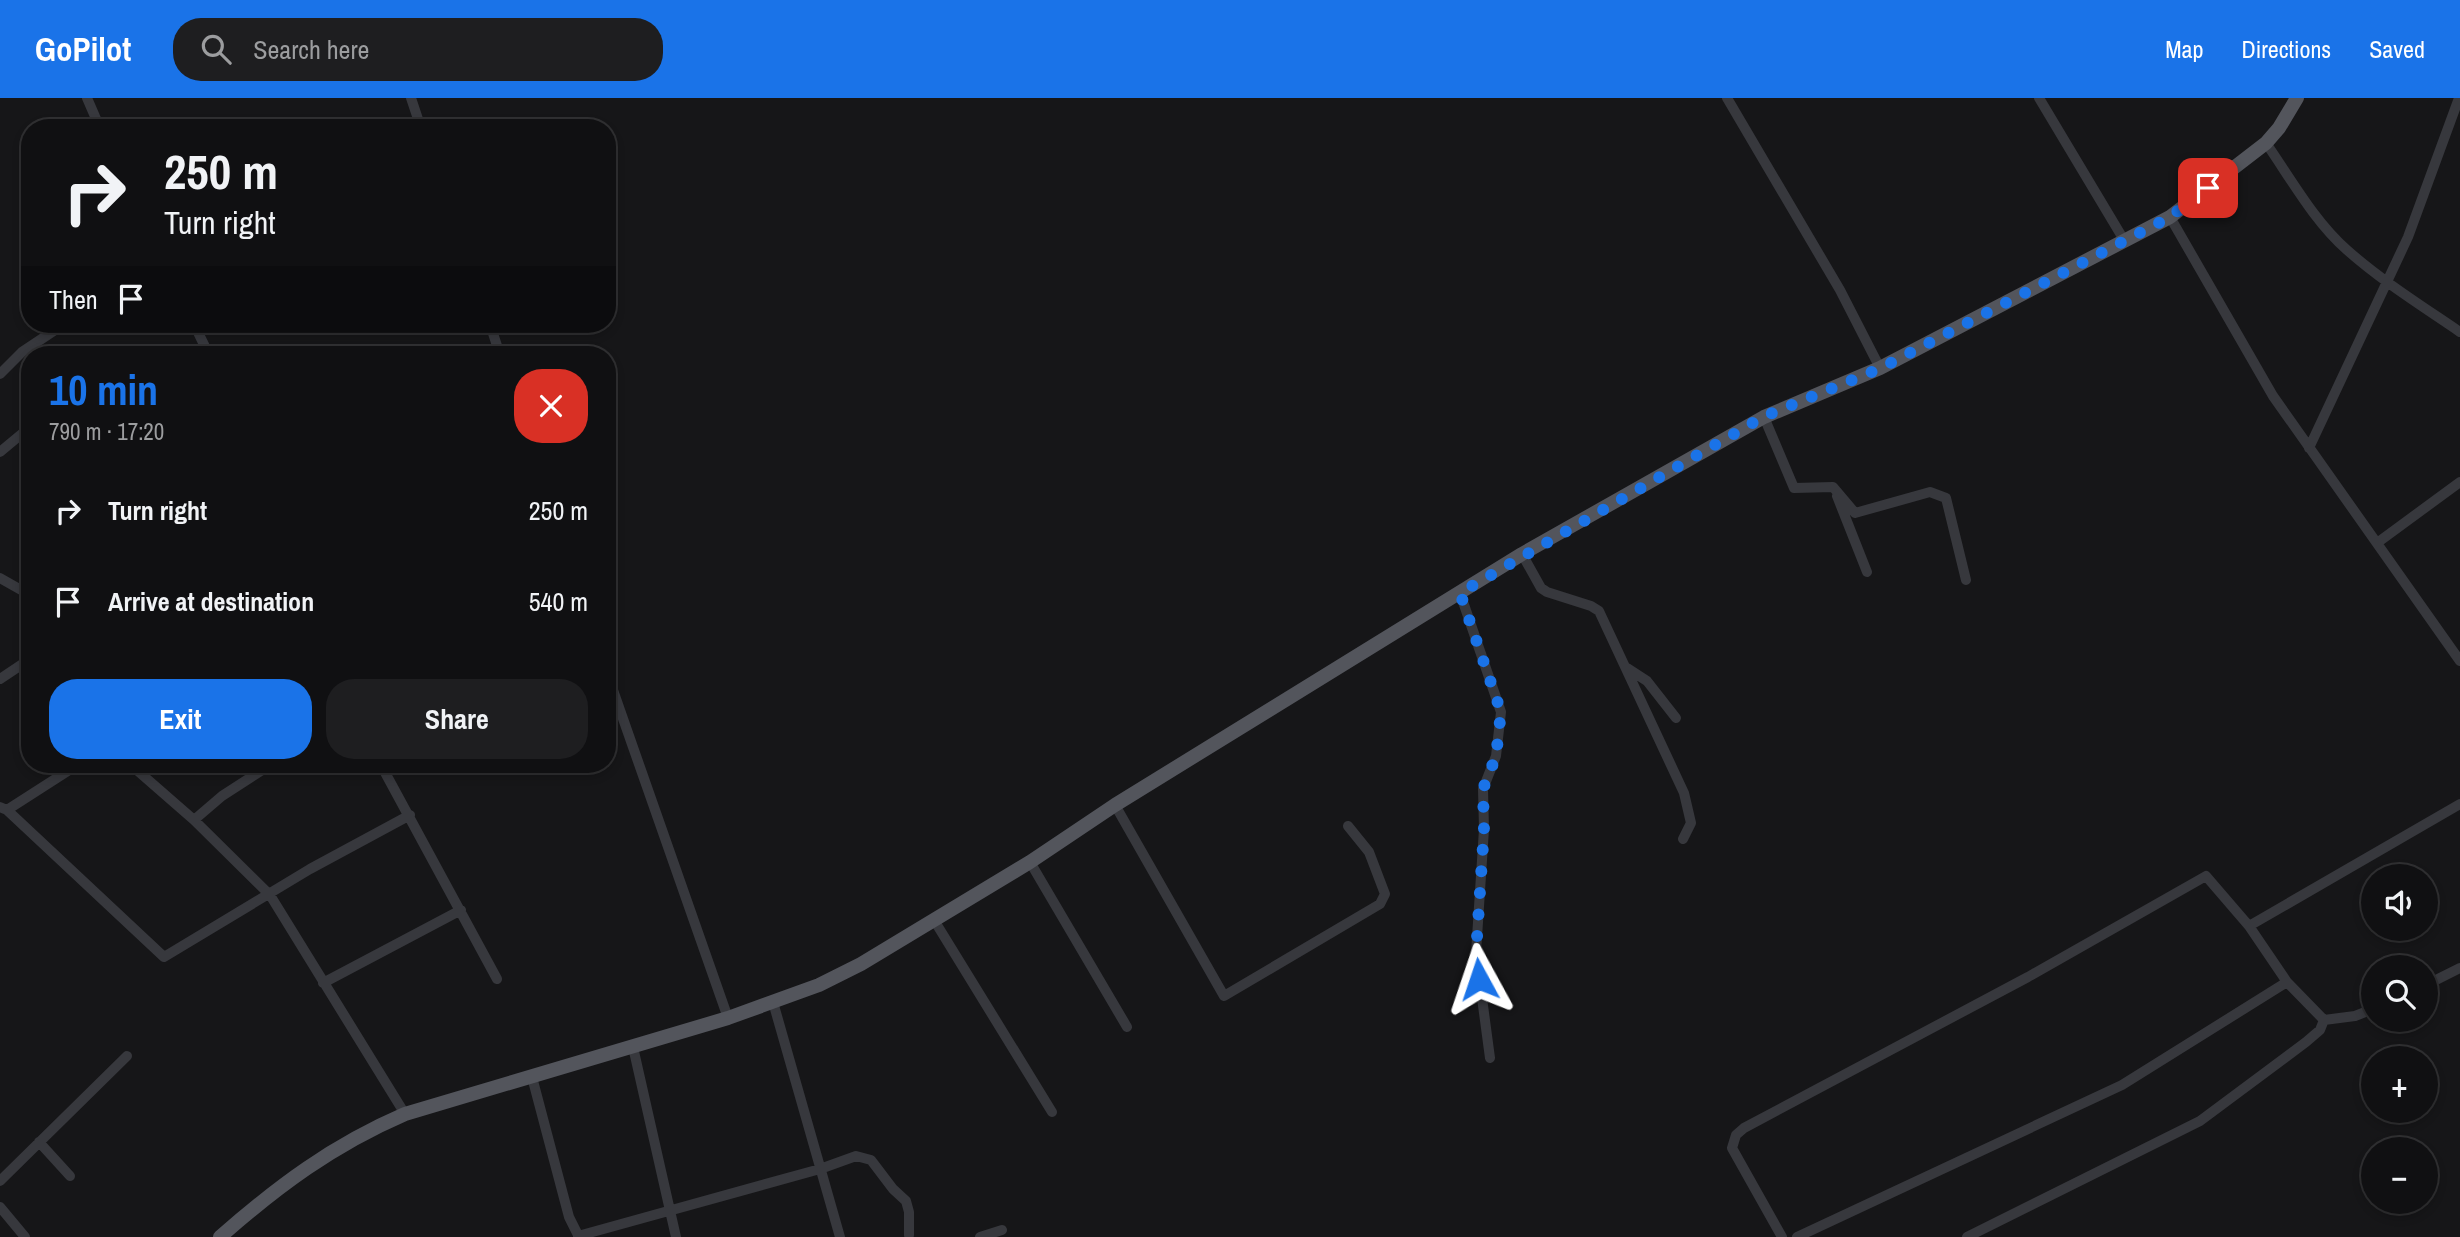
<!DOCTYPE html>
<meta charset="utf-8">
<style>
body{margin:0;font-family:"Archivo Narrow",sans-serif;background:#1e1e20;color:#f1f3f6;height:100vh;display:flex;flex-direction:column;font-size:26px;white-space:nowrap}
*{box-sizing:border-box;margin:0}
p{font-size:23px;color:#9c9d9f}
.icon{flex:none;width:38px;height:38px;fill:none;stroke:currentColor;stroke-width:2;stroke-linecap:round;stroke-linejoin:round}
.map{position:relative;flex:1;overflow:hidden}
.panel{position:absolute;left:21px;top:248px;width:595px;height:427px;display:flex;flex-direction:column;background:#101012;border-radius:28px;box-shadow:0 4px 10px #0003,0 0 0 2px #303032}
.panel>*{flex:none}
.top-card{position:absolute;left:21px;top:21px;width:595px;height:214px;border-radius:28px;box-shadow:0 4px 10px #0003,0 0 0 2px #303032;background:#101012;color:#f1f3f6;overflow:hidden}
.fabs{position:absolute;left:2361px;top:766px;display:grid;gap:14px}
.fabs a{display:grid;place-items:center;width:77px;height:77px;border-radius:50%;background:#101012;box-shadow:0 4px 10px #0003,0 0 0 2px #303032;font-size:35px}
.pin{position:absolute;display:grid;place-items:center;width:60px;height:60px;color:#fff;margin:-30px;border-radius:14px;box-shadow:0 4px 10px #0006}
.me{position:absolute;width:77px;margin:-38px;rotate:355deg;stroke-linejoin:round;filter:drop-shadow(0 0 5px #0008)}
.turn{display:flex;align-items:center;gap:24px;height:147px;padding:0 28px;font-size:32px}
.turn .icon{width:91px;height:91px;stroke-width:2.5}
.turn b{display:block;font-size:49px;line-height:60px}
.then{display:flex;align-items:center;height:66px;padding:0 28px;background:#0003;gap:14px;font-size:26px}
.round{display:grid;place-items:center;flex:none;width:74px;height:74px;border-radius:28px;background:#1e1e20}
.head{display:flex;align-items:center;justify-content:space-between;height:119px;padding:0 28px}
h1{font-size:42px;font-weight:800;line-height:52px;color:#1a73e8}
.cta{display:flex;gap:14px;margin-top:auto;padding:14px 28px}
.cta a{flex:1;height:80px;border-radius:28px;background:#1a73e8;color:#fff;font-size:28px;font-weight:800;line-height:80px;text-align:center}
.cta a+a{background:#1e1e20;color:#f1f3f6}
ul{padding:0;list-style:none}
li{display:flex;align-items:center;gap:21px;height:91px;padding:0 28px}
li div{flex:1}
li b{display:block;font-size:26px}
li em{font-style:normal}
header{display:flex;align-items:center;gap:42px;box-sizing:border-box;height:98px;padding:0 35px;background:#1a73e8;color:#fff}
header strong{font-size:33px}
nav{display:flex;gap:38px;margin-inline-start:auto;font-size:24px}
.search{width:490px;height:63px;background:#1e1e20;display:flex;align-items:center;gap:18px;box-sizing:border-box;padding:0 24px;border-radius:28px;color:#9c9d9f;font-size:26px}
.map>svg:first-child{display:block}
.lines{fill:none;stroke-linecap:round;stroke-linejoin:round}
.minor{stroke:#37383d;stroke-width:10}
.major{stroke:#53555c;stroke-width:14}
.route{stroke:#1a73e8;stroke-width:12;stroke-dasharray:0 21.6}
</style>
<header>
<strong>GoPilot</strong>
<div class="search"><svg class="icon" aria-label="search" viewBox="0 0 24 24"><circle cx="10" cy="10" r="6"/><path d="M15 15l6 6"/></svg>Search here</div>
<nav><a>Map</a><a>Directions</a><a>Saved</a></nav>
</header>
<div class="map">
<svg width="2460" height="1139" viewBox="0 0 2460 1139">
<rect width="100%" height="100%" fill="#161618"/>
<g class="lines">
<path class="minor" d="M87,0L100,30
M411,0L421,30
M1727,0L1840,192L1880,270
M2039,0L2124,142
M2266,45C2291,81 2314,123 2347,152C2382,183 2422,208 2460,234
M2170,119L2273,298L2460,563
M194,226L209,257
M490,226L500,257
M0,276L22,254L64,226
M1764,319L1794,390L1833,389L1855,415L1930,394L1946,400L1966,482
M2309,350L2408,139L2459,0
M0,354L30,329
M1837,398L1867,474
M2377,445L2460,384
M1522,456L1541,490L1547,494L1591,508L1599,513L1684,695L1691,725L1683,741
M0,480L30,497
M1460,495L1501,614L1496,658L1483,691L1484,731L1476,855L1490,960
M1627,570L1647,583L1676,620
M607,575L728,920
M0,581L30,561
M131,667L194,722L270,797L405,1016
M381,667L497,881
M1115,707L1224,898L1380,806L1385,796L1369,754L1348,728
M0,709L7,712L164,859L310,771L410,717
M7,712L77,667
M194,722L222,698L270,667
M1030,764L1127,929
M934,822L1052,1014
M2249,828L2460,706
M323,885L461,812
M2426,887L2460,870
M773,904L840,1139
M633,949L676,1139
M532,979L569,1119L579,1139
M39,1044L70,1078
M0,1083L127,958
M0,1109L25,1139
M578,1138L820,1071L856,1058L871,1062L893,1091L906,1103L909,1114V1137
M980,1139L1002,1132
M1782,1139L1732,1050L1736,1037L1744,1030L2028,879L2206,778L2249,828L2287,884L2324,922L2355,918L2373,911
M1797,1139L2122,987L2287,884
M1967,1139L2200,1023L2306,944L2320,932L2324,922"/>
<path class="major" d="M220,1139C278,1088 333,1047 405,1016L728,920L819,887L861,866L1030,764L1115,707L1522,456L1764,319L1880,270L2170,119L2266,45L2279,30L2297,0"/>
</g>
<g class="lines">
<path class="route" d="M1479,881L1476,855L1484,732L1483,691L1496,658L1501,614L1460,495L1763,319L1881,270L2170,119L2208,90"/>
</g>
</svg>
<div class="fabs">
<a><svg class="icon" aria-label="sound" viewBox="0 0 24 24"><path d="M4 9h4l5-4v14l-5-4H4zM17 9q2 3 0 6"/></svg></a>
<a><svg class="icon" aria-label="search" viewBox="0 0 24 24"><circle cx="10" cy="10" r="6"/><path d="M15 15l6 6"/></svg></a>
<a>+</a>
<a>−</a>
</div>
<div class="pin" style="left:2208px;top:90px;background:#d93025"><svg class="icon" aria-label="arrive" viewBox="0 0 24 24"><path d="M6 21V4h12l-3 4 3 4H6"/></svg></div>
<svg class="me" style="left:1479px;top:881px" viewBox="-20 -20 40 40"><path d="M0-17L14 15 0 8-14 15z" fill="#1a73e8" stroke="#fff" stroke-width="4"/></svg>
<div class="top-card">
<div class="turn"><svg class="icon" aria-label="right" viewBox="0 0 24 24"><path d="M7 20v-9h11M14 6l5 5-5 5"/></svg><div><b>250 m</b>Turn right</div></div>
<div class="then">Then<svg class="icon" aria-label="arrive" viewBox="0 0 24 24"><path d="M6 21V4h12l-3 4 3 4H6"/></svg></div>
</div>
<section class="panel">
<div class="head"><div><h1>10 min</h1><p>790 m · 17:20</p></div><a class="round" style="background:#d93025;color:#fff"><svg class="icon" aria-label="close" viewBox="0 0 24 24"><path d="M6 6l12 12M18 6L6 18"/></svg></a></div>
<ul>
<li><svg class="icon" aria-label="right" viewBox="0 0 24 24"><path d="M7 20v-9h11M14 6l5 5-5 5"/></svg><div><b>Turn right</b></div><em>250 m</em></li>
<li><svg class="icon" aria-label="arrive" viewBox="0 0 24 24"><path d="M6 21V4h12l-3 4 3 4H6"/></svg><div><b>Arrive at destination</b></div><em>540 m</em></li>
</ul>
<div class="cta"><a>Exit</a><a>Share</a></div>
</section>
</div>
